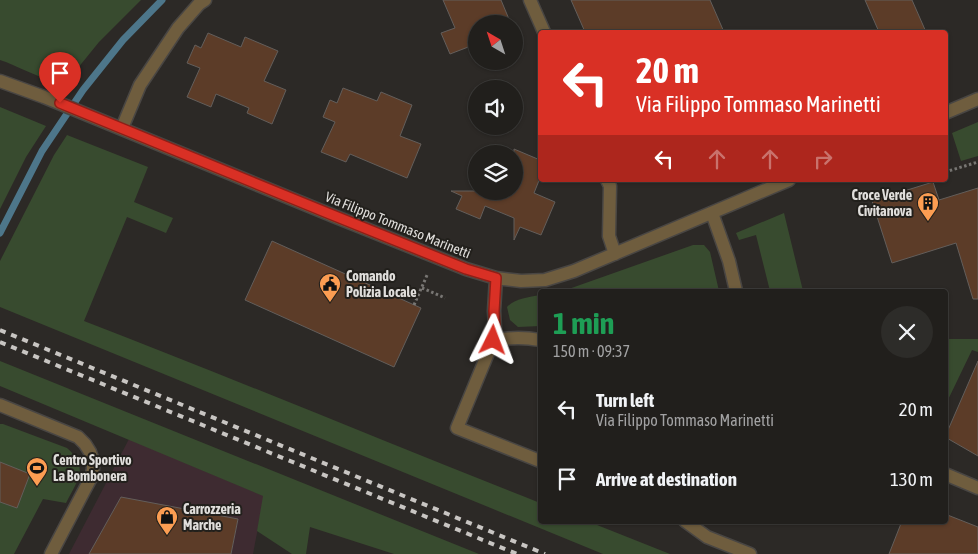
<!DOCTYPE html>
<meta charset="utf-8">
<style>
body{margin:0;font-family:"Asap Condensed",sans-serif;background:#2d2c29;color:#f1f3f6;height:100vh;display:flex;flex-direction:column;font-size:19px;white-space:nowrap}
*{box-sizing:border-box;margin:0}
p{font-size:16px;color:#a2a2a3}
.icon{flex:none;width:28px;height:28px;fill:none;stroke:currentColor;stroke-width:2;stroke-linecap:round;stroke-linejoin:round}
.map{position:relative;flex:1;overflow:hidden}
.details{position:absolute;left:538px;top:289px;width:410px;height:235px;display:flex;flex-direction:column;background:#211f1c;border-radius:5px;box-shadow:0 1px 4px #0004,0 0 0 1px #3e3d3b}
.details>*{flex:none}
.banner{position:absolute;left:538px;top:30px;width:410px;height:152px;border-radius:5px;box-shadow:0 1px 4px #0004,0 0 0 1px #3e3d3b;background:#d93025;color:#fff;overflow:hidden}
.needle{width:32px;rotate:321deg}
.buttons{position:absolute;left:468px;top:15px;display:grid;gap:10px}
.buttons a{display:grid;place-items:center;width:55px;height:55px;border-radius:50%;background:#211f1c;box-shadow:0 1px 4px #0004,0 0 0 1px #3e3d3b;font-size:25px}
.pin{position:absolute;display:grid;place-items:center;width:42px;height:42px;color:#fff;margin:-51px -21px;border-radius:50% 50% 50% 0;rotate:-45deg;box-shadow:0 0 5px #0007}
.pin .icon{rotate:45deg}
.me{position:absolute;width:55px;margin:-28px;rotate:3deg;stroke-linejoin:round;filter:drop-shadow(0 0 4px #0008)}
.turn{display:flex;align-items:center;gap:18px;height:105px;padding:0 15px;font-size:22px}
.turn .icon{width:65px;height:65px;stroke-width:2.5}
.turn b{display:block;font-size:35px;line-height:42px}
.lanes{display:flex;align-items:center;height:48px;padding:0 15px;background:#0003;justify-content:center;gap:25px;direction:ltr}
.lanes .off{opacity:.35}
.round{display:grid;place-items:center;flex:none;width:52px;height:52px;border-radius:26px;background:#2d2c29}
.headline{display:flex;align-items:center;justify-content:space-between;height:85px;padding:0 15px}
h1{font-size:30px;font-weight:700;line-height:38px;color:#1e9e55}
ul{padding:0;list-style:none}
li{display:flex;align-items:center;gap:15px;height:70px;padding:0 15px}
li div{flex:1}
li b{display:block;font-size:19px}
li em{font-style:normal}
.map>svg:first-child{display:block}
.industrial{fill:#3e2b31}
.green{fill:#384b2f}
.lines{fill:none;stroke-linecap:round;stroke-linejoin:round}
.stream{stroke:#4d768a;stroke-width:7}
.building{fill:#5c3c28;stroke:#635e5b}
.minor-casing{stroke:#494643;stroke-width:15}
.path{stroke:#787673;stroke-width:3;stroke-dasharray:2.5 2.5;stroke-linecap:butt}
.minor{stroke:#6f5d3e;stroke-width:12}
.rail{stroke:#c8c5c2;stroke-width:4;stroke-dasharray:6 6;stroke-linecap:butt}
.route-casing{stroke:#8d1f18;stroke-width:12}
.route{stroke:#d93025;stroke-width:9}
.labels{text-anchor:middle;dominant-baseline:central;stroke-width:4;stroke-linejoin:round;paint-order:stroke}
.poi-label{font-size:14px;font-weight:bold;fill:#e0dedb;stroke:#22201c;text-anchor:start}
.street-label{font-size:14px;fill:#e0dedb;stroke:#22201c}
</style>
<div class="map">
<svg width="978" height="554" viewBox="0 0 978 554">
<rect width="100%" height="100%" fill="#2c2926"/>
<path class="industrial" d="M129,439L264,496L253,554H69Z"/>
<path class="green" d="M0,0H141L99,42L69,79C54,88 17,65 0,60Z
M0,107L46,126L26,157L0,209Z
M978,122V156L961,161L952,133Z
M67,135L148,167L134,202L173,218L166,233L127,217L84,321C237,380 388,443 540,503V521H587L670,554H603L0,307V261L54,155Z
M784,213L803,291H770L756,235L739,240L736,233Z
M693,245H704L710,252L719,291H563Z
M540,295V326L518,327L510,320L507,307C514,299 529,297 540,295Z
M945,339H978V352L972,350L945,406Z
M0,361L479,554H394L310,527L306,554H292L257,531L263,496L0,386Z
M0,424H3L67,448C90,468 77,481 66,503L43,499L14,554H0Z"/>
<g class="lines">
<path class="stream" d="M0,233L42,151L83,90L123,40L162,0"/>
</g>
<path class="building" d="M443,0H501L511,24H476V44L450,54L441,33L455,28Z
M571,0H710L724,32H585Z
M865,0H912L926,32H879Z
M208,33L241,47L245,37L278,51L264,81L286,90L272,124L247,113L249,108L216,94L211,107L187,97L200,68L187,63L195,45L201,48Z
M343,88L377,101L381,92L412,105L400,136L421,144L407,178L350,154L346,162L321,152L335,122L323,117L330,100L337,103Z
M514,149L540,160V178L534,193L555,202L541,235L520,227L514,240V218L485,206L480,219L456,209L462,196L451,191H514Z
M933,182L939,200L978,188V299H973L956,243L892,263L872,201Z
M272,241L421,308L394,367L245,300Z
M978,361V456L945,437Z
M0,462L30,474L17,508L0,502Z
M121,497L238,519L231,554H89Z
M945,514L978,527V554H889L902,521H945Z"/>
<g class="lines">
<g class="minor-casing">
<path id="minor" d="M530,0L544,32
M0,81L44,97L336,217L466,269L496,278L521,281L545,280L574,271L789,180
M945,113L978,99
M122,128L140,85L178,28L199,4L205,0
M607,180L610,186L609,236L615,254
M712,213L729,261L736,291
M496,278L494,311L495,328L493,341L457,428L540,461
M493,341C509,337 524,337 540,340
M0,405L78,437L85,444L90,452L93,461V469L91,478L85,489L51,554
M945,474L978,488
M685,521L707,537L750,554"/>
</g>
<path class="path" d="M945,172L978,162
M422,288L445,298
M414,305L428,273"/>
<use href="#minor" class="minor"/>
<path class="rail" d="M0,330L545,554
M0,342L517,554"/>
</g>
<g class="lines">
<g class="route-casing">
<path id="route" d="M60,103L325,212L466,269L496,278L494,311L495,328L493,340"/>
</g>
<use href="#route" class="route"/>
</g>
<defs>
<g id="building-pin" transform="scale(1.125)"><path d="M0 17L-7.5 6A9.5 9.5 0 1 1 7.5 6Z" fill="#fc9d52" stroke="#22201c"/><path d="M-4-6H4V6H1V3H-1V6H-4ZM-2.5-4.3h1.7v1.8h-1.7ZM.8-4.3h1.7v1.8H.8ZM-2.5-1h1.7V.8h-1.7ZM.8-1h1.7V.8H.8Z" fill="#111"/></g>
<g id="civic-pin" transform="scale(1.125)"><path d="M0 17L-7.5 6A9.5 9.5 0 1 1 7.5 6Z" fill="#fc9d52" stroke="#22201c"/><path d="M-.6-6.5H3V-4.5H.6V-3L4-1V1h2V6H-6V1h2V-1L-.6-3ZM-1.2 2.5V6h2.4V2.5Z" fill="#111"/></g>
<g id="stadium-pin" transform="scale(1.125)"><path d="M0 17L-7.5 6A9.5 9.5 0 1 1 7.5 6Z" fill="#fc9d52" stroke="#22201c"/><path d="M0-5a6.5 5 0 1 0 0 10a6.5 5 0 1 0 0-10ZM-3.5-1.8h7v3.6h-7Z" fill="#111"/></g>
<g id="shop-pin" transform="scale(1.125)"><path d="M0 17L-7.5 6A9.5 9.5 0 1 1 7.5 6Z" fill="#fc9d52" stroke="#22201c"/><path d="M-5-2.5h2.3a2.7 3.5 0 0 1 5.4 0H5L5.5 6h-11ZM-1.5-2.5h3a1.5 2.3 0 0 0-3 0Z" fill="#111"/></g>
</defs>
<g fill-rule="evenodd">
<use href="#building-pin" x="928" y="203"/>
<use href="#civic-pin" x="330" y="284"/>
<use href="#stadium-pin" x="37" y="468"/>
<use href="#shop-pin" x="167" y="517"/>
</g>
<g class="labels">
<g class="poi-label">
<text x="912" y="195" text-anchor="end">Croce Verde<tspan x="912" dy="16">Civitanova</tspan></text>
<text x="346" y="276">Comando<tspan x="346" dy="16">Polizia Locale</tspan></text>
<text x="53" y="460">Centro Sportivo<tspan x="53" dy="16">La Bombonera</tspan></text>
<text x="183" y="509">Carrozzeria<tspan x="183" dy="16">Marche</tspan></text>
</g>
<g class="street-label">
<text transform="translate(398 225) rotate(22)">Via Filippo Tommaso Marinetti</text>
</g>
</g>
</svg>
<div class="buttons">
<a><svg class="needle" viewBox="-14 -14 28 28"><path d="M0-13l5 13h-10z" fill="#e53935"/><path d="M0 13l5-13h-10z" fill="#a2a2a3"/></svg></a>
<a><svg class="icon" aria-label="sound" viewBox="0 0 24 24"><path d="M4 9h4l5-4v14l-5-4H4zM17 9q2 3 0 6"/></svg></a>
<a><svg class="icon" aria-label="layers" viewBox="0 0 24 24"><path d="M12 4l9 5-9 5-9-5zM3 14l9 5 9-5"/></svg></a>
</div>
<div class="pin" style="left:60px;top:103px;background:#d93025"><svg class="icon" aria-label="arrive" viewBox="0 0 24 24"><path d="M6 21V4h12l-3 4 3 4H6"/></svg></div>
<svg class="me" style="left:493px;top:340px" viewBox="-20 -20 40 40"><path d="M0-17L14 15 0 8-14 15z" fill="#d93025" stroke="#fff" stroke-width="4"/></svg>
<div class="banner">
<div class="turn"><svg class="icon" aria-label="left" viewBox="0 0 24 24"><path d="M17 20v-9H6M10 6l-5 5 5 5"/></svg><div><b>20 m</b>Via Filippo Tommaso Marinetti</div></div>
<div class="lanes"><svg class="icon" aria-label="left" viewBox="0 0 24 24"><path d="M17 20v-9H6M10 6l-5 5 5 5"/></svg><svg class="icon off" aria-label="ahead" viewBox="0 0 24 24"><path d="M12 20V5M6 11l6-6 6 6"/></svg><svg class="icon off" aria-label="ahead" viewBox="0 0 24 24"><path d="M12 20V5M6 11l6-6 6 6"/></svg><svg class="icon off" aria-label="right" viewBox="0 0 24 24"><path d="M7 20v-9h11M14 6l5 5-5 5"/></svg></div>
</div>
<section class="details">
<div class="headline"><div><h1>1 min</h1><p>150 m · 09:37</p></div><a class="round"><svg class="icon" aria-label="close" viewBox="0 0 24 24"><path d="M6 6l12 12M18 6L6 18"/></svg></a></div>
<ul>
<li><svg class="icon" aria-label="left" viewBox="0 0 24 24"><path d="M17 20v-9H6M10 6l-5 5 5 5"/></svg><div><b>Turn left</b><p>Via Filippo Tommaso Marinetti</p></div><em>20 m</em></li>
<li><svg class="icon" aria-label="arrive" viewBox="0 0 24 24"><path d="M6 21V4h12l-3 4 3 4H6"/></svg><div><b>Arrive at destination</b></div><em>130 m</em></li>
</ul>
</section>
</div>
